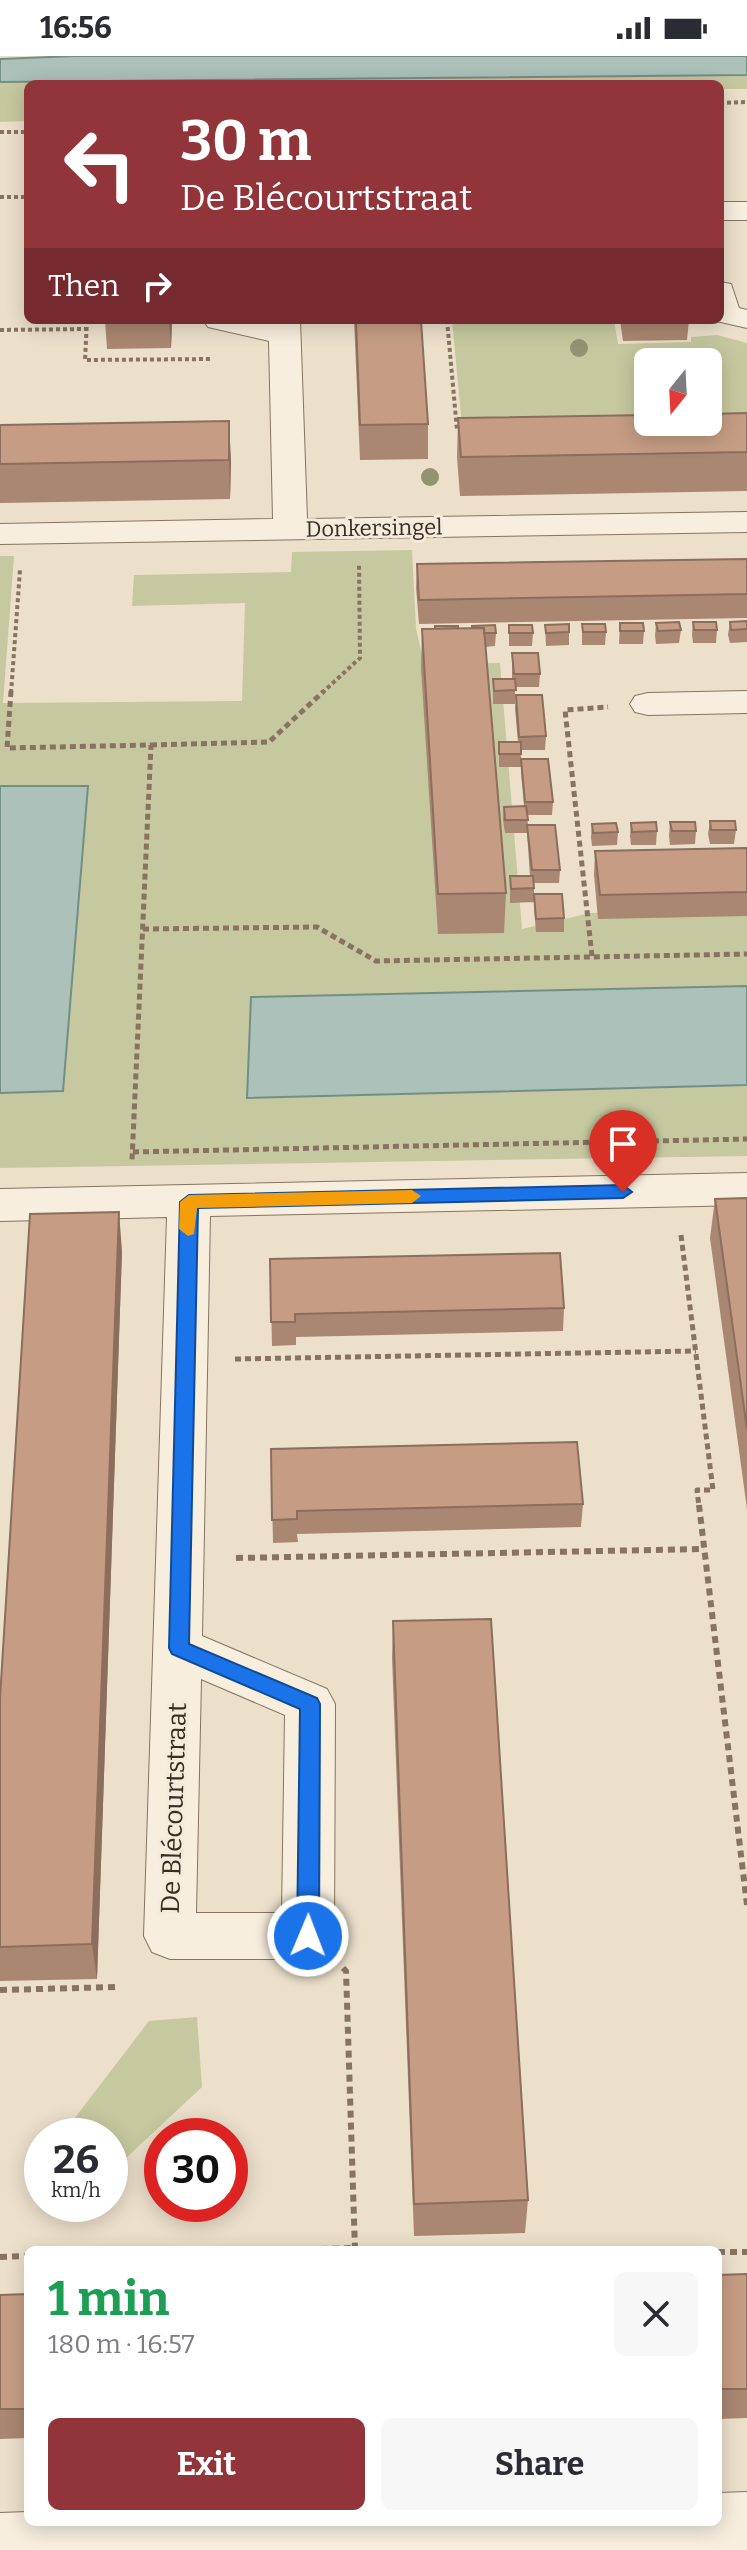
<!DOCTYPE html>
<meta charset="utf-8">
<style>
body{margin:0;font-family:Bitter,serif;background:#f7f7f7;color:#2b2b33;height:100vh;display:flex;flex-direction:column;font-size:30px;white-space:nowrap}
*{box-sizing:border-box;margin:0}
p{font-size:26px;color:#7c7c81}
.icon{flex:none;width:44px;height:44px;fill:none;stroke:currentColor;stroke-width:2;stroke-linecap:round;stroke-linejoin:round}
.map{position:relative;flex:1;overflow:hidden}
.side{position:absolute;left:24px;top:2190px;width:698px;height:280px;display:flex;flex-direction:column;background:#fff;border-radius:12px;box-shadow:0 4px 20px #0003}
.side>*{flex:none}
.top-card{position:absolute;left:24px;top:24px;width:700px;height:244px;border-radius:12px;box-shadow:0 4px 20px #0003;background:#91353a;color:#fff;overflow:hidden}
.needle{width:52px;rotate:198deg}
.fabs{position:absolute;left:634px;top:292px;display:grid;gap:16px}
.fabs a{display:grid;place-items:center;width:88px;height:88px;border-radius:12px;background:#fff;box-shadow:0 4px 20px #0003;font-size:40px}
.speed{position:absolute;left:24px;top:2062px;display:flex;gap:16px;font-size:40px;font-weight:700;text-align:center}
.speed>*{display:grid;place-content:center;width:104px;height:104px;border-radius:50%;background:#fff;box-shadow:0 4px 20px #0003;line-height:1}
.speed small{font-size:20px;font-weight:400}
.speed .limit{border:12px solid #d22;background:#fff;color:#111}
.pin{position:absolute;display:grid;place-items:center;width:68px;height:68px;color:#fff;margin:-82px -34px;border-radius:50% 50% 50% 0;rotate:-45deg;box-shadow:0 0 8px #0007}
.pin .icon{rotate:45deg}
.me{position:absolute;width:88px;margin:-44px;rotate:1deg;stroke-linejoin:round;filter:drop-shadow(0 0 6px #0008)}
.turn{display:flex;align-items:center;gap:28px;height:168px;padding:0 24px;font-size:36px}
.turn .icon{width:104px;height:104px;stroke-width:2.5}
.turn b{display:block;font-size:56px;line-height:68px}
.then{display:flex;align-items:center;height:76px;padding:0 24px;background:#0003;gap:16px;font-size:30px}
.round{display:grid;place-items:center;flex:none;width:84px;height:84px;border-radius:12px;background:#f7f7f7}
.summary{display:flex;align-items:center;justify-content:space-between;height:136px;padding:0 24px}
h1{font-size:48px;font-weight:700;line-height:60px;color:#1e9e55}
.action{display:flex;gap:16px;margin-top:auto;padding:16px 24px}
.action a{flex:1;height:92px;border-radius:12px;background:#91353a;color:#fff;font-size:32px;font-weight:700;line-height:92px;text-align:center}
.action a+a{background:#f7f7f7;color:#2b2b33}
.status{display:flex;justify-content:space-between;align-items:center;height:56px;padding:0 40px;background:#fff;direction:ltr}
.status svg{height:22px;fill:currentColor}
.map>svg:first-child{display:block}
.green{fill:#c6c99f}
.water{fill:#abc1b9;stroke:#728f86;stroke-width:2}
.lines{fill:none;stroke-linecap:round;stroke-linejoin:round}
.minor-casing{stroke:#877360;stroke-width:2}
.path-far2{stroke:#877360;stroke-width:4;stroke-dasharray:4 3;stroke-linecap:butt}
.path-far1{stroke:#877360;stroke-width:5;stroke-dasharray:6 4;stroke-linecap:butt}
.path{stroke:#877360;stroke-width:6;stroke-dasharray:7 5;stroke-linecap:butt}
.minor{fill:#f7eede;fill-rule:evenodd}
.tree{fill:#939373}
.wall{fill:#aa8772}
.shaded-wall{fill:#8b6e5c}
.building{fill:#c69d84;stroke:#8b6e5c;stroke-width:2}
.route{fill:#1a73e8;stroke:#114b97;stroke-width:2}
.slow{fill:#f59e0b}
.labels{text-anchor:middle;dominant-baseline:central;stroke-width:6;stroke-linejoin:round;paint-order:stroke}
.far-street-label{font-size:22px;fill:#392c22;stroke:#f4ebda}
.street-label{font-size:26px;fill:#392c22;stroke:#f4ebda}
</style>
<div class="status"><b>16:56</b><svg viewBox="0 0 49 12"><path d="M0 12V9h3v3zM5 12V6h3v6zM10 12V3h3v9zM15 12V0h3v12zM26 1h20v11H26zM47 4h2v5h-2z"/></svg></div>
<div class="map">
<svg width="747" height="2494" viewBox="0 0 747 2494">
<rect width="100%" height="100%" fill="#ece0cb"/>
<path class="green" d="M747,19V33H720V28H28V65L0,66V26Z
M452,264H614L618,288L691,286V281L717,279L747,287V357L708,358V306H648V359L462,370Z
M412,494L416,572L424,608L500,607L522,873L590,857L747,855V930L252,941L247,1042L747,1029V1100L0,1112V1037L62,1035L88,730H0V500H14L3,647L242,645L245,547L132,550L134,519L291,516L292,496Z
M197,1961L202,2031L110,2117V2080H61L149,1965Z"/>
<path class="water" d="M75,0H747V19L0,26V3Z
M0,730H88L63,1035L0,1037Z
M747,930V1029L247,1042L251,941Z"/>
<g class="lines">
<g class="minor-casing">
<path id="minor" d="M720,146H747V164H720Z
M720,226L731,228L739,252L747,254V272L712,264H720Z
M203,264H300L307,463L747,456V476L0,488V468L273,463L269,285L208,271Z
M747,635V657L648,659L635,656L630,648L635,640L648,637Z
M747,1117V1149L210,1160L202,1580L327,1633L335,1648L334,1880L326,1896L308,1903H170L152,1896L144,1880L167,1161L0,1165V1133ZM201,1623L285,1659L282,1857H196Z
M747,2436V2494H0V2457L28,2456V2466H718V2437Z"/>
</g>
<path class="path-far2" d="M720,47L747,46
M0,76H28
M0,141H28
M87,264L85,304L212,303
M447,264L457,374H462
M0,274L86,273
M11,637L20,514
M322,637L360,602L359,508"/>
<path class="path-far1" d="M11,635L7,692L151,689L132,1104
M151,689L269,686L324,635
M143,873L317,871L376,905L747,898
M592,900L565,654L608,651
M133,1096L747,1083
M681,1179L713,1434H697L699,1451
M235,1303L696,1295"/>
<path class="path" d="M699,1449L747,1849
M236,1502L704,1493
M343,1912L346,1915L355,2194
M0,1934L116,1931
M284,2194L355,2192
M718,2196H747
M0,2201L28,2200"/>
<use href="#minor" class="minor"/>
</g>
<g class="tree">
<circle cx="579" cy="292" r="9"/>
<circle cx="430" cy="421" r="9"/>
</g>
<path class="wall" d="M105,264H172L171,292L107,293Z
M354,264H421L428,368V403L360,404Z
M620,264H689L687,284L623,285Z
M747,357V435L460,440L457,401L458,362Z
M0,369L231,404L230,443L0,447Z
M747,503V562L419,568L416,532L417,508Z
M747,565V586L730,587L728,579L730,566Z
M693,566L717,574L716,587H693L692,579Z
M620,567L644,575L643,588H619Z
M656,567L681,574L679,587L656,588L655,580Z
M582,568L606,576L605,589H582Z
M509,569L533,577L532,590H509Z
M545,569L569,576V589L546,590Z
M458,572L496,577L495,590L485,591L506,837L504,877L438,878L421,612L422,573Z
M512,597L540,618L539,631H515V648H493V623H512Z
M516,639L546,680L545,694H521V711H499V686H518L515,653Z
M521,703L553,746L552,759H527L528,769L560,814L559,827H534V846L510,847V820H530L527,777H505L503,764L504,751L524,750L521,716Z
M710,765L736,774L734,788H710L708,778Z
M670,766L696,775L695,788L670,789L669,780Z
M631,767L657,775L656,789H631L630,780Z
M592,768L618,776L617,789L592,790L591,781Z
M747,792V860L598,863L594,819L595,795Z
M534,838L564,862V876H536L534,852Z
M747,1142V1453L710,1182L715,1143Z
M122,1195L97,1923L0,1925V1642Z
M270,1203L564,1252L563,1275L296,1281V1289L272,1290Z
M271,1393L583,1448L581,1471L297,1478L298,1486L273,1487Z
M393,1565L528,2144L525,2177L414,2180L392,1602Z
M747,2218V2362L718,2363V2219Z
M28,2238V2382L0,2383V2239Z"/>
<path class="shaded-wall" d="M169,264H172L171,292Z
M229,365L231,404L230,443L229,404Z
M119,1156L122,1195L97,1923L92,1888Z"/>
<path class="building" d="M356,264H421L428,368L360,369Z
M747,357V396L461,401L458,362L648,359V366H708V358Z
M229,365V404L0,408V369Z
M747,503V538L419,544L417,508Z
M747,565V573L731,574L730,566Z
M679,566L681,574L658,575L656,567Z
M693,566H716L717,574H694Z
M620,567H643L644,575H620Z
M569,568V576L546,577L545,569Z
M582,568H605L606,576H583Z
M495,569L496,577H484V572H472V570Z
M509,569H532L533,577H509Z
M435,570H458V572L435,573Z
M484,572L506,837L438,838L422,573Z
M512,597H538L540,618H514Z
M493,623H515L516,634L494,635Z
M516,639H542L546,680L519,681Z
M499,686H521V698H499Z
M521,703H548L553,746H525Z
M526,750L528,764H505L504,751Z
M710,765H735L736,774H711Z
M656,766L657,775L632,776L631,767Z
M670,766H695L696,775H672Z
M616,767L618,776L593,777L592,768Z
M527,769H555L560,814H532Z
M747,792V836L600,839L595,795Z
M510,820H533L534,832L511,833Z
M534,838H562L564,862L536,863Z
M747,1142V1373L715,1143Z
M119,1156L92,1888L0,1891V1642L30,1158Z
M560,1197L564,1252L295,1258V1266H271L270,1203Z
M577,1386L583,1448L297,1455V1463L272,1464L271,1393Z
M491,1563L528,2144L414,2148L393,1565Z
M747,2218V2333H718V2219Z
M28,2238V2353H0V2239Z"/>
<path class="route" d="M623,1129L632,1136L623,1142L198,1152L189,1588L317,1642L320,1648L319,1880L315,1887L308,1890L300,1887L297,1880L300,1653L172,1598L169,1592L180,1146L189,1139Z"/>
<path class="slow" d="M412,1134L421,1140L412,1147L197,1152L194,1178L188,1180L179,1173L180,1146L189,1139Z"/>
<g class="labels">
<g class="far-street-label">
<text transform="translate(374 472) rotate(-1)">Donkersingel</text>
</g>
<g class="street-label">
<text transform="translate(174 1752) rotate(-88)">De Blécourtstraat</text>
</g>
</g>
</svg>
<div class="fabs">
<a><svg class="needle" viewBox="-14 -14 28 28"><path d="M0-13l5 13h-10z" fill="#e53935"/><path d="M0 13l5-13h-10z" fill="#7c7c81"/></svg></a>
</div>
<div class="speed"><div>26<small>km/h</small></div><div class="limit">30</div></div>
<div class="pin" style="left:623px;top:1136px;background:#d93025"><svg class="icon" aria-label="arrive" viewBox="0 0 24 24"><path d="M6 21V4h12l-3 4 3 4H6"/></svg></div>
<svg class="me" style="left:308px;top:1880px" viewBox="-20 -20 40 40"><circle r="17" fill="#1a73e8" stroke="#fff" stroke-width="3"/><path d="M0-11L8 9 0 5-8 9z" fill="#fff"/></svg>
<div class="top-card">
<div class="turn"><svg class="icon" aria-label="left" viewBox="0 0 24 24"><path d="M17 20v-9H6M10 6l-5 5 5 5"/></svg><div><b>30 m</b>De Blécourtstraat</div></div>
<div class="then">Then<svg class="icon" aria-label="right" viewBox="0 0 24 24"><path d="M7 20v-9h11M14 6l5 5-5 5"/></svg></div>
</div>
<section class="side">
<div class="summary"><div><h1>1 min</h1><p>180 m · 16:57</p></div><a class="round"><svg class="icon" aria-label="close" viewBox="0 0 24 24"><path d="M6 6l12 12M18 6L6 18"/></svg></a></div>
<div class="action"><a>Exit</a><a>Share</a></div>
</section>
</div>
